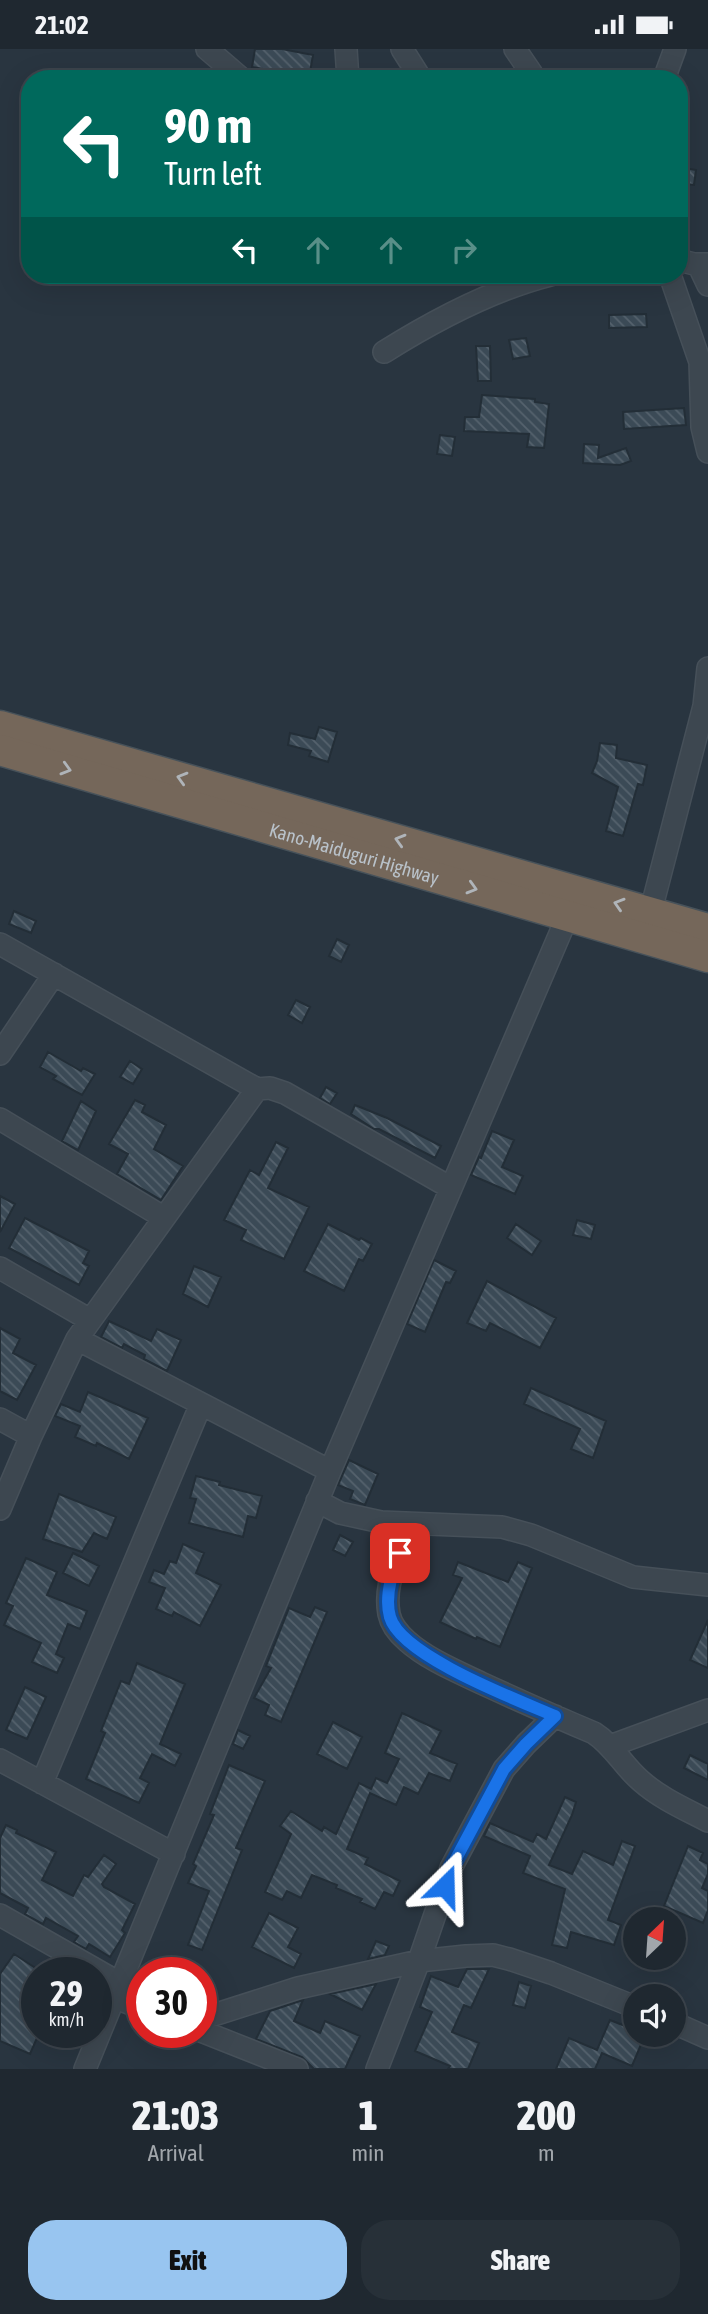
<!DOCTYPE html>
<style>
body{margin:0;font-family:"Asap Condensed",sans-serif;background:#273038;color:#f1f3f6;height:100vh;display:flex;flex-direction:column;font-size:26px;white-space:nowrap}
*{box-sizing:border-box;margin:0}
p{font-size:23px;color:#a1a6ab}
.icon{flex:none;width:38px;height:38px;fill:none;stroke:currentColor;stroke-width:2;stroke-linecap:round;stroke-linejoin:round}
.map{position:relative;height:2020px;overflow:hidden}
.drawer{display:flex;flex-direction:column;background:#1f2830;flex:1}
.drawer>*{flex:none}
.banner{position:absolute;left:21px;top:21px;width:667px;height:214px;border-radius:28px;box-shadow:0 7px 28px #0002,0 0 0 2px #3c444c;background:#00695c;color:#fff;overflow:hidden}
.needle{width:46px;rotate:25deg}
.fabs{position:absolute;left:623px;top:1858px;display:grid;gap:14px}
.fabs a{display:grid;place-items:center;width:63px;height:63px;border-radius:50%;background:#1f2830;box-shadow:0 7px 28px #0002,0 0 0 2px #3c444c;font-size:35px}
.speed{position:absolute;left:21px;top:1908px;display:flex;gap:14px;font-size:35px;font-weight:700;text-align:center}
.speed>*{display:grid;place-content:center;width:91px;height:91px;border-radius:50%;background:#1f2830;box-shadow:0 7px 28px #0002,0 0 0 2px #3c444c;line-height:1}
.speed small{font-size:18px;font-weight:400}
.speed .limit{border:10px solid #d22;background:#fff;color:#111}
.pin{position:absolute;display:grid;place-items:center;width:60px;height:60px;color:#fff;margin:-30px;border-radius:14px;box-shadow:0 4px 10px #0006}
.me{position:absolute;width:77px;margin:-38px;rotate:22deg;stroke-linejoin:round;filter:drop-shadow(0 0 5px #0008)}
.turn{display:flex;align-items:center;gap:24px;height:147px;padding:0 28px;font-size:32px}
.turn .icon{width:91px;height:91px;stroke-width:2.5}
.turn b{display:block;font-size:49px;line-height:60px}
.lanes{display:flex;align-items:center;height:66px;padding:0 28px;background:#0003;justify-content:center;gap:35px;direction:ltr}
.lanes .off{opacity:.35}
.eta{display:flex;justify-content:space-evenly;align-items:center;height:119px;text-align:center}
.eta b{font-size:42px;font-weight:800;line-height:49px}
.button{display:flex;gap:14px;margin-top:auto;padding:14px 28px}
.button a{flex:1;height:80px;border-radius:28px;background:#98c5f0;color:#111;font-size:28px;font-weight:800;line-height:80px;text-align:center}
.button a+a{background:#273038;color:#f1f3f6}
.status{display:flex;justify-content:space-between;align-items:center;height:49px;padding:0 35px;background:#1f2830;direction:ltr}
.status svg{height:19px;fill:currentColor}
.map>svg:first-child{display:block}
.building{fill:url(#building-back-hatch);stroke:#232e37;stroke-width:2}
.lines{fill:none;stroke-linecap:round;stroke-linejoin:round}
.minor-casing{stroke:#465059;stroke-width:24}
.highway-casing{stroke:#47525a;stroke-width:33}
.minor{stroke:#3d4750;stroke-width:21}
.highway{stroke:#75675a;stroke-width:30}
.oneway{stroke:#afb4b9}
.route-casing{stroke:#114b97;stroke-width:18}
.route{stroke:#1a73e8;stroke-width:12}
.labels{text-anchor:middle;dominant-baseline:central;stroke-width:7;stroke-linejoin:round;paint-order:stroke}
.street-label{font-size:19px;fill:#b9c2ca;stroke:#212c35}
</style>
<div class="status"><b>21:02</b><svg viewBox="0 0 49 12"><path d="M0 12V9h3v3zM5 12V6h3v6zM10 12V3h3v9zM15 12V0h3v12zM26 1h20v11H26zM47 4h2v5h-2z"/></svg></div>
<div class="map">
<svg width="708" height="2020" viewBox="0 0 708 2020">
<defs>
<pattern id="building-back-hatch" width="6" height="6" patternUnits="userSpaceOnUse" patternTransform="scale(1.75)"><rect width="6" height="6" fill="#3b4a56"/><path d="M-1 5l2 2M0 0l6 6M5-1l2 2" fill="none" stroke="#55626d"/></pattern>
</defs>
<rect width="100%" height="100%" fill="#293540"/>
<path class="building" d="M255,0H282L313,6L309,29L252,18Z
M679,118L696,121L694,136L679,134Z
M646,265L647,278L609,279V266Z
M526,289L530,307L513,310L509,291Z
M476,297H490L491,332H478Z
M482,346L535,350V353L549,355L544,399L527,398L529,385L464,382L465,368H479Z
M684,359L686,376L624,380L623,363Z
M440,386L455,388L452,407L437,405Z
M584,395L599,396L598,409L626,399L631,412L620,416L583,414Z
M319,678L337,683L328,713L309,707L311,702L288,696L290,684L315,690Z
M600,694L617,696L616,709L647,716L643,736L638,735L623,787L606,782L618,738L592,724L597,712Z
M14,862L36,872L31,884L9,875Z
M337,890L349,896L341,913L329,907Z
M296,951L310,958L302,974L288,966Z
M48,1003L81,1022L83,1019L95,1025L82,1046L53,1030L56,1027L40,1018Z
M130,1012L142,1020L133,1035L120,1028Z
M326,1038L337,1044L330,1055L320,1049Z
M135,1051L145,1056L142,1063L166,1076L154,1100L183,1117L161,1151L117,1125L128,1105L109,1095Z
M81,1052L96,1062L78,1101L62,1092Z
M355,1056L387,1069L441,1097L435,1109L379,1080H374L351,1065Z
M492,1082L514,1091L502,1118L523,1127L515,1145L471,1126L479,1108L481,1109Z
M276,1093L288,1099L268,1139L309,1158L284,1210L241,1191L246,1181L224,1171L250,1121L259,1126Z
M0,1147L15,1155L0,1183Z
M25,1169L89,1202L83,1214L89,1217L79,1236L9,1199Z
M577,1171L595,1176L591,1190L573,1186Z
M328,1175L359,1191L361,1189L372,1195L363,1212L359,1210L344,1242L304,1222Z
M516,1175L541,1192L532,1206L507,1189Z
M434,1211L456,1222L450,1234L446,1233L425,1283L407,1275Z
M194,1217L221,1228L208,1258L183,1245Z
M487,1232L556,1269L540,1299L490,1274L486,1282L467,1274Z
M109,1272L151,1292L157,1280L181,1291L167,1322L144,1310L145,1306L124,1295L122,1299L101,1288Z
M0,1279L20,1290L13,1304L36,1316L17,1351L0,1342Z
M531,1339L606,1372L593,1409L571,1400L580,1380L524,1355Z
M88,1343L148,1369L129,1410L97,1394L96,1397L75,1388L80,1377L55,1367L61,1355L80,1363Z
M349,1411L378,1425L365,1456L350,1450L353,1442L338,1436Z
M196,1427L220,1433L219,1436L262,1447L256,1469L248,1467L243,1488L189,1474L196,1450L190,1449Z
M59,1445L116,1468L107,1490L94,1484L82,1503L43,1490Z
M340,1486L353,1493L345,1507L333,1501Z
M183,1495L204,1504L196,1524L221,1536L200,1577L174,1563L172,1567L156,1560L165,1539L149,1533L154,1521L164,1525L170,1512L176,1514Z
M73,1504L99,1517L89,1537L63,1524Z
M26,1509L57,1523L47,1546L87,1562L80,1580L68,1575L56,1605L64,1609L57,1624L32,1613L41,1594L4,1576L13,1557L6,1554Z
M458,1513L508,1533L518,1513L532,1519L500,1598L477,1588L476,1590L440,1573L462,1529L453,1526Z
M315,1558L327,1563L281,1673L265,1666L269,1656L254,1649L271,1619L266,1617L289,1559L310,1568Z
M708,1571V1619L690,1611Z
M137,1614L185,1635L160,1695L181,1705L175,1717L152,1705L140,1729L149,1734L139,1754L86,1730L105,1684L101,1682L121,1632L129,1635Z
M25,1638L46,1648L27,1690L6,1681Z
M402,1664L441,1682L430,1704L457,1715L450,1732L429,1724L418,1745L404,1738L396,1756L370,1744L347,1800L368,1809L365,1815L400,1832L393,1847L384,1843L375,1860L360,1853L362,1850L336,1839L337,1836L312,1826L301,1849L287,1842L282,1851L265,1843L291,1785L280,1777L291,1762L322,1782L324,1778L336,1785L359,1734L371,1740L376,1729L387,1734L399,1710L385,1704Z
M333,1673L362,1688L347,1720L317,1705Z
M238,1681L250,1687L243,1700L233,1695Z
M690,1706L708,1715V1731L684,1719Z
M229,1716L265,1732L236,1799L242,1801L202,1901L188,1896L209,1842L188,1834L196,1817L193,1815L214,1766L210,1765Z
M565,1748L576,1753L572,1766L549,1816L572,1825L583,1802L613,1816L622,1792L635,1797L608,1871L621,1876L614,1896L571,1883L567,1899L552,1896L565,1840L523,1824L530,1807L484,1787L490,1774L533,1793L537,1785L546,1790Z
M6,1776L17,1781L16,1784L56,1803L42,1831L73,1847L84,1826L88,1828L104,1806L116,1815L102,1835L104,1838L135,1855L122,1881L125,1884L110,1908L89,1895L86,1900L74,1893L78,1887L46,1869L43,1875L25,1865L28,1859L0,1844V1789Z
M688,1797L703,1804L700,1811L708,1815V1825L702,1839L708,1842V1861L703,1874L664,1857Z
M269,1864L298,1879L288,1898L301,1905L294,1919L252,1898Z
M376,1892L389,1897L385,1906L368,1910Z
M14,1905L37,1920V1989L30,2005L0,1992V1925Z
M467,1920H489L471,1959L464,1956L452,1983L479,1994L468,2020H448L450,2017L415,2002L432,1963L420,1958L431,1927L458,1938Z
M519,1933L531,1937L525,1959L513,1956Z
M376,1935L362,1961L330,1945Z
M303,1951L294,1972L320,1984L325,1972L360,1987L345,2020H314L302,2008L256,1990L270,1962Z
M610,1971L635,1981V1986H645L632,2017L602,2004L595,2020H556L569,1989L597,2001Z"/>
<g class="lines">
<g class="minor-casing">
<path id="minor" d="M207,0L242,30
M346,0L348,30
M402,0L421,30
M515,0L532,25
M664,30L675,0
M679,211L694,215H708
M698,215L708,236
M670,226L700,313L702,378L708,403
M384,303C435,271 491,241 550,226
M650,865L704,657L708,619
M0,895L257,1040
M0,1005L54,925
M0,1070L163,1168
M0,1219L90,1271
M77,1290L330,1422
M0,1370L31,1387
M317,1452L340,1464L381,1473L502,1478L531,1486L633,1528L708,1536
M0,1460L31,1387L77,1290L257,1040L270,1039L285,1044L451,1139
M418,1476C400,1503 383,1532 389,1565C391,1575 399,1585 407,1592C427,1610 456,1622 481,1634C518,1651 556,1668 594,1684C613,1696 623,1717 641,1732C660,1749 685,1760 708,1772
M610,1697L708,1661
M0,1711L174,1805
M42,1734L201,1355
M0,1866L121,1935
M115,1949L142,1959
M201,1970L298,1939L419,1912L466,1907L493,1906L509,1910L551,1924L635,1958
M674,1974L708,1989
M201,1982L297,2020
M85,2020L330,1422L568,866L571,853
M377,2020L419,1912L451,1819L504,1720L526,1695L555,1667"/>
</g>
<g class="highway-casing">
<g id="highway">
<path d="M0,677L708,880"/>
<path id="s1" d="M0,701L708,908"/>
</g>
</g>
<use href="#minor" class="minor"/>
<use href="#highway" class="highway"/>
</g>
<defs><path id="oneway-chevron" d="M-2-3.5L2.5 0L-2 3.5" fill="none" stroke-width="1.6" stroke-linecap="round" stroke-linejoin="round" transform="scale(1.75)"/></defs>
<g class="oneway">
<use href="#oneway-chevron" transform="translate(66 720) rotate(16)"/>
<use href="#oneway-chevron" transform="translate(182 729) rotate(-164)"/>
<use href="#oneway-chevron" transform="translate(400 791) rotate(-164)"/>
<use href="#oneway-chevron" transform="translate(472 839) rotate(16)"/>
<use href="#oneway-chevron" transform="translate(619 855) rotate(-163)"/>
</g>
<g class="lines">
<g class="route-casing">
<path id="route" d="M400,1504C392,1523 384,1547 390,1568C401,1607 518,1651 555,1667L526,1695L504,1720L451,1819L445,1837"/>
</g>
<use href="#route" class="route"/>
</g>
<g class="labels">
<g class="street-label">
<text stroke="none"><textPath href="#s1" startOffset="369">Kano-Maiduguri Highway</textPath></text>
</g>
</g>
</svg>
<div class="fabs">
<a><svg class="needle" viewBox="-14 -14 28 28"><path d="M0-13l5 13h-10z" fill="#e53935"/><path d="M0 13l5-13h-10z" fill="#a1a6ab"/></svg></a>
<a><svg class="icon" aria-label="sound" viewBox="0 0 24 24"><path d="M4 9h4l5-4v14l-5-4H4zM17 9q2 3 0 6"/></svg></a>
</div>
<div class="speed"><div>29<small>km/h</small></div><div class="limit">30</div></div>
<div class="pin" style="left:400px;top:1504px;background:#d93025"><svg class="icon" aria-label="arrive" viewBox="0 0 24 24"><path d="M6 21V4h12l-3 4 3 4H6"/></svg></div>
<svg class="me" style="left:445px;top:1837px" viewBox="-20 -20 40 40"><path d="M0-17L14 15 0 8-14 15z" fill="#1a73e8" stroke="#fff" stroke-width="4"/></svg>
<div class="banner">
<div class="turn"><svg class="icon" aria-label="left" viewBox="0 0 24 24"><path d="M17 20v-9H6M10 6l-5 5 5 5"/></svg><div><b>90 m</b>Turn left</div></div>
<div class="lanes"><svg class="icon" aria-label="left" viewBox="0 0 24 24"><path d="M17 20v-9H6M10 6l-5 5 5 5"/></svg><svg class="icon off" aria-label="ahead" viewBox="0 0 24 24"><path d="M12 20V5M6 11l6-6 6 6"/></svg><svg class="icon off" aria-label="ahead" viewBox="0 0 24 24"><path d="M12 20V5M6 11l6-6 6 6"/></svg><svg class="icon off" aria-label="right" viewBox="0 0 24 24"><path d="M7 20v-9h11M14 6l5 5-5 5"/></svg></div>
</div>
</div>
<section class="drawer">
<div class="eta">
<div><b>21:03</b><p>Arrival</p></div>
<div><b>1</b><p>min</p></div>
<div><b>200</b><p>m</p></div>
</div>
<div class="button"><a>Exit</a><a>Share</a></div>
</section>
